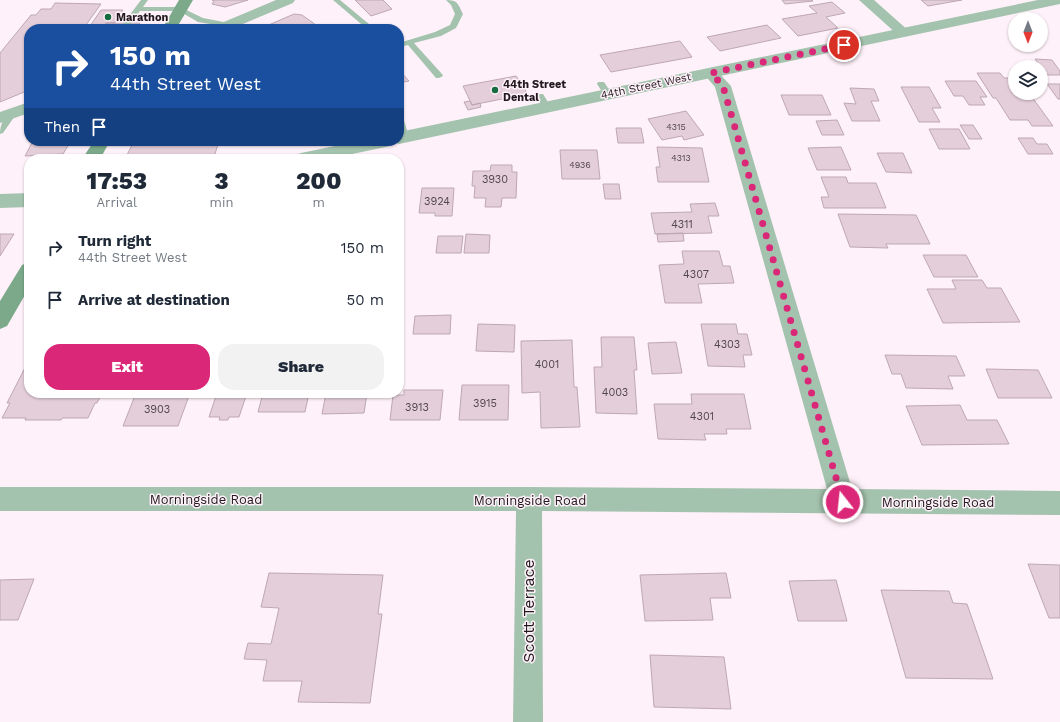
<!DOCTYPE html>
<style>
body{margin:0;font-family:"Work Sans",sans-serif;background:#f2f2f3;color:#1f2937;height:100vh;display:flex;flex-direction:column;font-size:15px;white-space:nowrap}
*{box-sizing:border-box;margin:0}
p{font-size:13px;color:#747a83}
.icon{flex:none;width:22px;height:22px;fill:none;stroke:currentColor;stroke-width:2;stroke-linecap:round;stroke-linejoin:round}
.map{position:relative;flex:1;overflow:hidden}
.side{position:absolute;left:24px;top:154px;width:380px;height:244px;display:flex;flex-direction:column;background:#fff;border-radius:16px;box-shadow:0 1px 3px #0004}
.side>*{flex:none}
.guide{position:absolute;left:24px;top:24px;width:380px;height:122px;border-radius:16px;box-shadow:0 1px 3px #0004;background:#1a4fa0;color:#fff;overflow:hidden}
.needle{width:26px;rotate:180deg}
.fabs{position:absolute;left:1008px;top:12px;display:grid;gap:8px}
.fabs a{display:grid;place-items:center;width:40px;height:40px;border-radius:50%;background:#fff;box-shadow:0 1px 3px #0004;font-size:20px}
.pin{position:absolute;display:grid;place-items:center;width:34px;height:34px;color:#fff;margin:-17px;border:2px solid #fff;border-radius:50%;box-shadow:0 1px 4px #0007}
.me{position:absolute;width:44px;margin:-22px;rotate:344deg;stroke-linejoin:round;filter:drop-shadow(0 0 3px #0008)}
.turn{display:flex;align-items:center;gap:14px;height:84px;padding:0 20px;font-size:18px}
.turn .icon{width:52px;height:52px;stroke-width:2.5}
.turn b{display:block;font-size:28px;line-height:34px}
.then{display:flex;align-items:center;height:38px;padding:0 20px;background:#0003;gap:8px;font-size:15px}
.eta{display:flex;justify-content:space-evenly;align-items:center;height:68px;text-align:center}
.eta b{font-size:24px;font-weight:800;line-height:28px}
.button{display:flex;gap:8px;margin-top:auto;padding:8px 20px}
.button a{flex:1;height:46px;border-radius:16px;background:#db2777;color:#fff;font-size:16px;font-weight:800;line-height:46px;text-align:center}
.button a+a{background:#f2f2f3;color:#1f2937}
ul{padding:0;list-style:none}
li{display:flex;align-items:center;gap:12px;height:52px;padding:0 20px}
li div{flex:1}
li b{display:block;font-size:15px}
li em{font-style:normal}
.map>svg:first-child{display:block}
.building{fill:#e4ceda;stroke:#bda7b3}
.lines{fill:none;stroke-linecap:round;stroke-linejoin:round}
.service{fill:#a4c3ae;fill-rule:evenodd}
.minor{fill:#a4c3ae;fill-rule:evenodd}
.tertiary{fill:#a4c3ae;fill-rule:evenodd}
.secondary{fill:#7ba98a;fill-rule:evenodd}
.route{stroke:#db2777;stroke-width:7;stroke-dasharray:0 12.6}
.poi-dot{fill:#156c3f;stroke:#fff1f9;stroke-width:1.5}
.labels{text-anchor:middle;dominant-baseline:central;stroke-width:3;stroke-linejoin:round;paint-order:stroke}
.far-number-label{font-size:9px;fill:#51464c}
.far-poi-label{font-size:11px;font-weight:bold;fill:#20181c;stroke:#fff1f9;text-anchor:start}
.far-street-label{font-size:11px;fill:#20181c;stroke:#fff1f9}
.number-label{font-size:11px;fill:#51464c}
.street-label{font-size:13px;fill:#20181c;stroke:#fff1f9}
.near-street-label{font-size:16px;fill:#20181c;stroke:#fff1f9}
</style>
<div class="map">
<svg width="1060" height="722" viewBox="0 0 1060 722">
<rect width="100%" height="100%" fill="#fff1f9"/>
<path class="building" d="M212,0H248L225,7L212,4L214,1Z
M355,0H383L392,9L371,16Z
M782,0H811L813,1L785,4Z
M921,0H962L928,6Z
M832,2L845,13L826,17L838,28L798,36L782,19L817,13L809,6Z
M55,3L101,4L83,29H29V90L0,102V53L31,15H36L41,9H51Z
M101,10H123L115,23H106L102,29H88Z
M294,14L302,15L316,25L308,29H264V27Z
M106,23H140L136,29H102Z
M767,25L781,38L720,51L707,37Z
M680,41L692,57L611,72L600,55Z
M1035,59L1052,60L1060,71V75H1047Z
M399,70L409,81L399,83Z
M977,73H1000L1004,78H1015V93H1029L1053,126H1032L1028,120H1010L996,98H993Z
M516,76L520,82L525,81L527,86L524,87L527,94L472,105L463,86Z
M945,81H976L987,97H980L985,105H969L963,96H954Z
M1047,84H1060V99H1058Z
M901,87H929L941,108H932L940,122H919Z
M850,88L874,89L879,101H871L880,121H852L844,103L856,104Z
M781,95H822L831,115H789Z
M470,101L472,105L480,103L481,107L468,110L464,102Z
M686,111L704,135L684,140L682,136L662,140L648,119Z
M837,120L844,135H822L816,121Z
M960,125H973L982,139H969Z
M616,128H641L644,143H618Z
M929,129H959L970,149H939Z
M1018,138H1033L1037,144H1047L1053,154H1028Z
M33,141H71L63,154L25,156Z
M134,141H219L214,157L199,159H125Z
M657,147L702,148L709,182H658L656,167H660Z
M841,147L851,170H817L808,148Z
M560,150H597L600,179H562Z
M877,153H903L912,173L886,172Z
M491,165H512V172H517L516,198H502L501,207H485L486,198H474L475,186H472L473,171H490Z
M821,177H846L848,183H876L886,208H824L821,197H829Z
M603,184H619L621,199H605Z
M422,188H454L452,216H435V213H419Z
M715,203L719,216H708L712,233L655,234L651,213L692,212L690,204Z
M838,214L916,215L930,244H886L888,248L850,247Z
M683,233L684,241L658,242L657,234Z
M0,234H14L0,256Z
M466,234L490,235L489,253H464Z
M438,236H463L461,253H436Z
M682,251H719L723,266H730L734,283L698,284L702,303H665L659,265L684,264Z
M923,255H966L978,277H934Z
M952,280H982L987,288H1001L1020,322L943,323L927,289H956Z
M451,315L450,334H413L415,316Z
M478,324L515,325L514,352L476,351Z
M701,324H736L738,334H747L752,355H743L745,367L708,366Z
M601,337H634L637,370H634L637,414L596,413L594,367H602Z
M572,340L574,387H577L580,427L541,428L540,392L522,393L521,341Z
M676,342L682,373L652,374L648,343Z
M885,355L956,356L965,376H948L953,389L906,388L901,374H892Z
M29,360V393H102L97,403H95L88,418H62L61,420H25L26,418H2L10,403H7Z
M986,369L1038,370L1052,398H998Z
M462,385H509L508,420H459Z
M404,390H443L440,420H390L393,395H404Z
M136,393H190L178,426H123Z
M217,393H247L239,417H229L228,420H219L220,417H209Z
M263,393H309L305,412H258Z
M326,393H367L364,413L322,414Z
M691,394H744L751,429H726L727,434H704L706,440L658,439L654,404H692Z
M960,405L967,420H997L1009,444L922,445L906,406Z
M1028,564L1060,565V618H1049Z
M269,573L383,575L378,614H382L370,703L298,702L302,681H263L267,660L244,659L248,643L271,644L279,608L261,607Z
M726,573L731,598H710L713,620L645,621L640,575Z
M34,579L18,620H0V580Z
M836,580L847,621H798L789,581Z
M881,590L949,591L953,603L967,604L993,679L906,678Z
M650,655L724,657L731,709L654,707Z"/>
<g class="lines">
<path class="service" d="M141,0H148L143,7H180L203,18L229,23L233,25L229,27L198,22L179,11H140L127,29H119Z
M333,0H340L375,29H367Z
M446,0C458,0 458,4 463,14L456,28L441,36L414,43L442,74L443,76L439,78H436L408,45L399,47V43L435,32L450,25L455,14L451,5Z
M598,82H604L612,94L611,96H605L597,84Z
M537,94H543L551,107L550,109H544L536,96Z
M13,110L17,113L3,133L0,134C0,125 4,114 13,110Z
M399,114L403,117L409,137L408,139H402C398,131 399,123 399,114Z"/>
<path class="minor" d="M276,0H295L293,3L231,29H212L214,26Z
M859,0H874L910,32L908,35L903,36L898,35Z
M711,68L716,70L731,86L852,489L1060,491V515L542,511L543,722H513L516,511H0V487H529L827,489L715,87L703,73L706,70Z"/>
<path class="tertiary" d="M1038,0H1060V4L399,144L394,142L392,145L386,147L328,159H292L295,155L301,153L359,141H399V132Z
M29,102V113L0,123V112Z
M29,193V207L0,208V194Z"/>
<path class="secondary" d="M179,0H193L176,29H162Z
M94,141H110L100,159H82Z
M29,262V288L7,326L0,329V301L22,265Z"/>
</g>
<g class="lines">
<path class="route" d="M843,502L723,86L711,73L844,45"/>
</g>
<g class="poi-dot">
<circle cx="108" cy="17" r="4"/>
<circle cx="495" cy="90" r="4"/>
</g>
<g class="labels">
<g class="far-number-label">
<text x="676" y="127">4315</text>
<text x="681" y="158">4313</text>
<text x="580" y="165">4936</text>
</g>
<g class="far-poi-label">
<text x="116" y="17">Marathon</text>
<text x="503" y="84">44th Street<tspan x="503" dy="13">Dental</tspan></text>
</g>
<g class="far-street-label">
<text transform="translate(646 86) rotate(-12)">44th Street West</text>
</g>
<g class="number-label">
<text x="495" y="179">3930</text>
<text x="437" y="201">3924</text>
<text x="682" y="224">4311</text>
<text x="696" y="274">4307</text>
<text x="727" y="344">4303</text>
<text x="547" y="364">4001</text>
<text x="615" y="392">4003</text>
<text x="485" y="403">3915</text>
<text x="417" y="407">3913</text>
<text x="157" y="409">3903</text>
<text x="702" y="416">4301</text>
</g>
<g class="street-label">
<text x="206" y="499">Morningside Road</text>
<text x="530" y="500">Morningside Road</text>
<text x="938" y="502">Morningside Road</text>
</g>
<g class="near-street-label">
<text transform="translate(528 611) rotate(-90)">Scott Terrace</text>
</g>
</g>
</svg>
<div class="fabs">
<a><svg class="needle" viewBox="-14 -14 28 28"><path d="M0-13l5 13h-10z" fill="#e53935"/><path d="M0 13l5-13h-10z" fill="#747a83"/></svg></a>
<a><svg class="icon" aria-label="layers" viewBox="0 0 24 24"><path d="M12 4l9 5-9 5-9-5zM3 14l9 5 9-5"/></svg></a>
</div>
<div class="pin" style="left:844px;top:45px;background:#d93025"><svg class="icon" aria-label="arrive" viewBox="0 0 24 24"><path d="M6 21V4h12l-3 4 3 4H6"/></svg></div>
<svg class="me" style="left:843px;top:502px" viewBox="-20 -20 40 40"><circle r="17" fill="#db2777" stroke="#fff" stroke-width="3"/><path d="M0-11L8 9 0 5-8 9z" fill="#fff"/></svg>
<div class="guide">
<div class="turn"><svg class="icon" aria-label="right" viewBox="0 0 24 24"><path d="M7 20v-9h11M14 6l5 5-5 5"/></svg><div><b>150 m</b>44th Street West</div></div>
<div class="then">Then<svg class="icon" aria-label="arrive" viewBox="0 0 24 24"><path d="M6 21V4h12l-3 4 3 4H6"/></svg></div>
</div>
<section class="side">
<div class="eta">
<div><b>17:53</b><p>Arrival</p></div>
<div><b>3</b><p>min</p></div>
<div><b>200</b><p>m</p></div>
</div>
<ul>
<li><svg class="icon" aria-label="right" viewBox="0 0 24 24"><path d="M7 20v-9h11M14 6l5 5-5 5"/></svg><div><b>Turn right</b><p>44th Street West</p></div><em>150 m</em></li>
<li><svg class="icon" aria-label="arrive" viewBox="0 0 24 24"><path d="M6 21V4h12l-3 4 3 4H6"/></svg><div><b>Arrive at destination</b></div><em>50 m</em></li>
</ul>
<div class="button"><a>Exit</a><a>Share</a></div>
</section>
</div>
